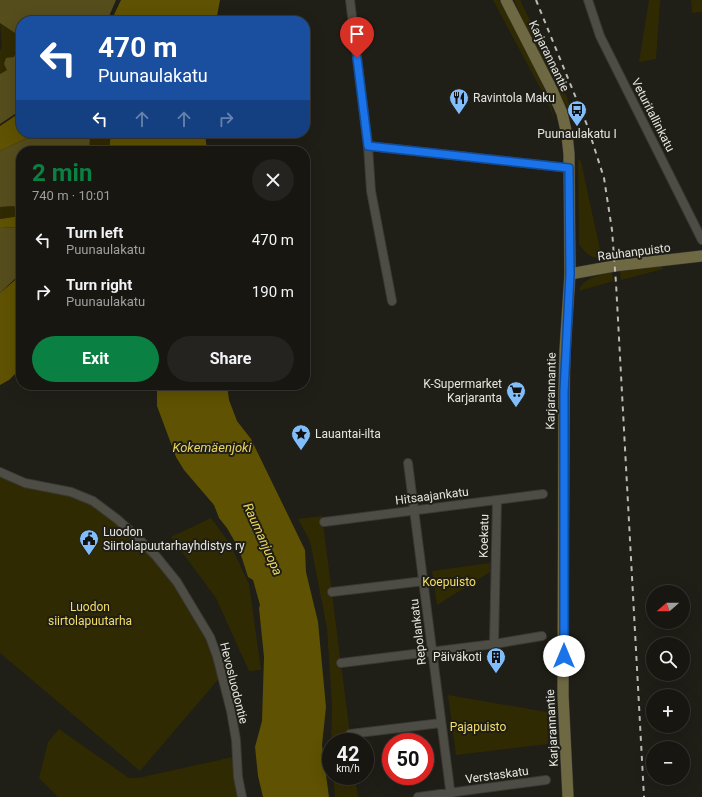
<!DOCTYPE html>
<meta charset="utf-8">
<style>
body{margin:0;font-family:Roboto,sans-serif;background:#24231f;color:#f1f3f6;height:100vh;display:flex;flex-direction:column;font-size:15px;white-space:nowrap}
*{box-sizing:border-box;margin:0}
p{font-size:13px;color:#9e9f9f}
.icon{flex:none;width:22px;height:22px;fill:none;stroke:currentColor;stroke-width:2;stroke-linecap:round;stroke-linejoin:round}
.map{position:relative;flex:1;overflow:hidden}
.panel{position:absolute;left:16px;top:146px;width:294px;height:244px;display:flex;flex-direction:column;background:#171611;border-radius:16px;box-shadow:0 4px 16px #0002,0 0 0 1px #363531}
.panel>*{flex:none}
.top-card{position:absolute;left:16px;top:16px;width:294px;height:122px;border-radius:16px;box-shadow:0 4px 16px #0002,0 0 0 1px #363531;background:#1a4fa0;color:#fff;overflow:hidden}
.needle{width:26px;rotate:250deg}
.buttons{position:absolute;left:646px;top:585px;display:grid;gap:8px}
.buttons a{display:grid;place-items:center;width:44px;height:44px;border-radius:50%;background:#171611;box-shadow:0 4px 16px #0002,0 0 0 1px #363531;font-size:20px}
.speed{position:absolute;left:322px;top:733px;display:flex;gap:8px;font-size:20px;font-weight:700;text-align:center}
.speed>*{display:grid;place-content:center;width:52px;height:52px;border-radius:50%;background:#171611;box-shadow:0 4px 16px #0002,0 0 0 1px #363531;line-height:1}
.speed small{font-size:10px;font-weight:400}
.speed .limit{border:6px solid #d22;background:#fff;color:#111}
.pin{position:absolute;display:grid;place-items:center;width:34px;height:34px;color:#fff;margin:-41px -17px;border-radius:50% 50% 50% 0;rotate:-45deg;box-shadow:0 0 4px #0007}
.pin .icon{rotate:45deg}
.me{position:absolute;width:44px;margin:-22px;rotate:0deg;stroke-linejoin:round;filter:drop-shadow(0 0 3px #0008)}
.turn{display:flex;align-items:center;gap:14px;height:84px;padding:0 16px;font-size:18px}
.turn .icon{width:52px;height:52px;stroke-width:2.5}
.turn b{display:block;font-size:28px;line-height:34px}
.lanes{display:flex;align-items:center;height:38px;padding:0 16px;background:#0003;justify-content:center;gap:20px;direction:ltr}
.lanes .off{opacity:.35}
.round{display:grid;place-items:center;flex:none;width:42px;height:42px;border-radius:21px;background:#24231f}
.overview{display:flex;align-items:center;justify-content:space-between;height:68px;padding:0 16px}
h1{font-size:24px;font-weight:700;line-height:30px;color:#0b8043}
.action{display:flex;gap:8px;margin-top:auto;padding:8px 16px}
.action a{flex:1;height:46px;border-radius:24px;background:#0b8043;color:#fff;font-size:16px;font-weight:700;line-height:46px;text-align:center}
.action a+a{background:#24231f;color:#f1f3f6}
ul{padding:0;list-style:none}
li{display:flex;align-items:center;gap:12px;height:52px;padding:0 16px}
li div{flex:1}
li b{display:block;font-size:15px}
li em{font-style:normal}
.map>svg:first-child{display:block}
.green{fill:#302a03}
.forest{fill:#564d1d}
.water{fill:#5f5202}
.lines{fill:none;stroke-linecap:round;stroke-linejoin:round}
.minor-casing{stroke:#3a3935;stroke-width:10}
.secondary-casing{stroke:#3a3935;stroke-width:12}
.minor{stroke:#4e4d45;stroke-width:8}
.secondary{stroke:#6e6843;stroke-width:11}
.rail{stroke:#bbbbb5;stroke-width:2;stroke-dasharray:5 5;stroke-linecap:butt}
.route-casing{stroke:#114b97;stroke-width:10}
.route{stroke:#1a73e8;stroke-width:7}
.labels{text-anchor:middle;dominant-baseline:central;stroke-width:4;stroke-linejoin:round;paint-order:stroke}
.street-label{font-size:12px;fill:#e6e6e1;stroke:#1f1e17}
.poi-label{font-size:12px;fill:#e6e6e1;stroke:#1f1e17;text-anchor:start}
.park-label{font-size:12px;fill:#f4de65;stroke:#1f1e17}
.water-label{font-size:13px;font-style:italic;fill:#ebd55b;stroke:#1f1e17}
</style>
<div class="map">
<svg width="702" height="797" viewBox="0 0 702 797">
<rect width="100%" height="100%" fill="#1f1e17"/>
<path class="green" d="M493,0H499C521,37 544,80 556,122L545,97Z
M514,0H520L567,97L573,119L531,39Z
M649,0H660L656,59L639,62Z
M691,0H702V12L692,13Z
M0,23L21,37V49L16,50L7,70L0,74V51L2,47Z
M85,133H111L109,151H89L90,138Z
M578,158L581,162L600,249L607,256H611V259C596,260 587,257 579,244Z
M13,206L21,210V216L0,219V207Z
M661,266L663,269L621,280L620,271Z
M612,272L613,281L579,291C582,278 601,275 612,272Z
M0,476L12,482L15,479L93,501L137,537L194,609L222,675L140,771L0,653Z
M322,516L351,742H331V757L332,706L327,628L310,541L298,519Z
M211,518L230,544L249,584L261,670L249,671L216,598L171,537Z
M490,563V572L437,605L432,571Z
M448,695L547,712L548,744L456,755Z
M59,729L129,778H138L233,757L234,777L238,797H58L39,778L48,742Z
M333,776H355L358,797H335Z"/>
<path class="forest" d="M0,0H116L107,21H21V37L0,23Z
M21,49V110L0,124V74L7,70L4,64L6,58L14,57L16,50Z
M38,133H85L90,138L89,151H21V210L13,206L0,207V151Z
M21,227V273L0,293V228Z"/>
<path class="water" d="M121,0H220L216,21H111Z
M21,112V133H38L0,151V126Z
M111,133H205L207,151H109Z
M21,216V227L0,228V219Z
M21,275V368L9,380L0,385V293Z
M157,385H227L229,400L237,421L251,439L305,550L306,572L318,622L326,707L322,745L329,797H263L258,776L255,747L262,721L264,657L259,608L260,605L253,580L248,577L239,549L227,528L219,518L214,505L184,470L176,457L157,406Z"/>
<g class="lines">
<g class="minor-casing">
<path id="minor" d="M350,0L368,146L569,168
M588,0L600,36L702,240
M368,146L371,191L392,301
M408,463L451,797
M0,472L25,483L71,492L93,501L117,519L137,537L156,556L177,582L210,637L217,656L231,711L236,740L238,777L242,797
M324,522L543,494
M332,592L424,581
M494,644L542,636
M341,663L494,644L497,500
M350,734L441,723
M418,797L546,780"/>
</g>
<g class="secondary-casing">
<path id="secondary" d="M506,0L551,88L562,113L567,135L569,154L570,274L565,350L564,392L563,695L568,797
M570,274L614,266L702,256"/>
</g>
<use href="#minor" class="minor"/>
<use href="#secondary" class="secondary"/>
<path class="rail" d="M536,0L587,125L604,178L612,230L616,283L644,797"/>
</g>
<g class="lines">
<g class="route-casing">
<path id="route" d="M357,58L368,146L569,168L570,274L564,392V656"/>
</g>
<use href="#route" class="route"/>
</g>
<defs>
<g id="restaurant-pin" transform="scale(1)"><path d="M0 17L-7.5 6A9.5 9.5 0 1 1 7.5 6Z" fill="#80bdfa" stroke="#1f1e17"/><path d="M-5-6h1v4h1v-4h1v4h1v-4h1v5L-1.5 .5V6h-2V.5L-5-1ZM5-6V6H3V1.5H1.5Q1.5-4 5-6Z" fill="#111"/></g>
<g id="bus-pin" transform="scale(1)"><path d="M0 17L-7.5 6A9.5 9.5 0 1 1 7.5 6Z" fill="#80bdfa" stroke="#1f1e17"/><path d="M-5-6H5V4H4V6H2V4H-2V6H-4V4H-5ZM-3.5-4V0h7V-4ZM-3.5 1.2v1.5H-2V1.2ZM2 1.2v1.5H3.5V1.2Z" fill="#111"/></g>
<g id="supermarket-pin" transform="scale(1)"><path d="M0 17L-7.5 6A9.5 9.5 0 1 1 7.5 6Z" fill="#80bdfa" stroke="#1f1e17"/><path d="M-6-5.5h2.5l.6 2H6L4.5 2H-2.5L-4.4-4H-6ZM-1.5 3.2a1.3 1.3 0 1 0 .1 0ZM3 3.2a1.3 1.3 0 1 0 .1 0Z" fill="#111"/></g>
<g id="sight-pin" transform="scale(1)"><path d="M0 17L-7.5 6A9.5 9.5 0 1 1 7.5 6Z" fill="#80bdfa" stroke="#1f1e17"/><path d="M0-6L1.8-2.2L6-1.7L2.9 1.2L3.7 5.4L0 3.3L-3.7 5.4L-2.9 1.2L-6-1.7L-1.8-2.2Z" fill="#111"/></g>
<g id="civic-pin" transform="scale(1)"><path d="M0 17L-7.5 6A9.5 9.5 0 1 1 7.5 6Z" fill="#80bdfa" stroke="#1f1e17"/><path d="M-.6-6.5H3V-4.5H.6V-3L4-1V1h2V6H-6V1h2V-1L-.6-3ZM-1.2 2.5V6h2.4V2.5Z" fill="#111"/></g>
<g id="building-pin" transform="scale(1)"><path d="M0 17L-7.5 6A9.5 9.5 0 1 1 7.5 6Z" fill="#80bdfa" stroke="#1f1e17"/><path d="M-4-6H4V6H1V3H-1V6H-4ZM-2.5-4.3h1.7v1.8h-1.7ZM.8-4.3h1.7v1.8H.8ZM-2.5-1h1.7V.8h-1.7ZM.8-1h1.7V.8H.8Z" fill="#111"/></g>
</defs>
<g fill-rule="evenodd">
<use href="#restaurant-pin" x="459" y="98"/>
<use href="#bus-pin" x="577" y="110"/>
<use href="#supermarket-pin" x="516" y="391"/>
<use href="#sight-pin" x="301" y="434"/>
<use href="#civic-pin" x="89" y="539"/>
<use href="#building-pin" x="496" y="657"/>
</g>
<g class="labels">
<g class="street-label">
<text transform="translate(549 56) rotate(64)">Karjarannantie</text>
<text transform="translate(653 115) rotate(63)">Veturitallinkatu</text>
<text transform="translate(634 252) rotate(-7)">Rauhanpuisto</text>
<text transform="translate(551 391) rotate(-89)">Karjarannantie</text>
<text transform="translate(432 496) rotate(-7)">Hitsaajankatu</text>
<text transform="translate(484 536) rotate(-89)">Koekatu</text>
<text transform="translate(418 632) rotate(-97)">Repolankatu</text>
<text transform="translate(234 683) rotate(76)">Hevosluodontie</text>
<text transform="translate(552 728) rotate(-93)">Karjarannantie</text>
<text transform="translate(497 775) rotate(-8)">Verstaskatu</text>
</g>
<g class="poi-label">
<text x="473" y="98">Ravintola Maku</text>
<text x="577" y="134" text-anchor="middle">Puunaulakatu I</text>
<text x="502" y="384" text-anchor="end">K-Supermarket<tspan x="502" dy="14">Karjaranta</tspan></text>
<text x="315" y="434">Lauantai-ilta</text>
<text x="103" y="532">Luodon<tspan x="103" dy="14">Siirtolapuutarhayhdistys ry</tspan></text>
<text x="482" y="657" text-anchor="end">Päiväkoti</text>
</g>
<g class="park-label">
<text x="449" y="582">Koepuisto</text>
<text x="90" y="607">Luodon<tspan x="90" dy="14">siirtolapuutarha</tspan></text>
<text x="478" y="727">Pajapuisto</text>
</g>
<g class="water-label">
<text x="212" y="447">Kokemäenjoki</text>
<text transform="translate(263 539) rotate(66)">Raumanjuopa</text>
</g>
</g>
</svg>
<div class="buttons">
<a><svg class="needle" viewBox="-14 -14 28 28"><path d="M0-13l5 13h-10z" fill="#e53935"/><path d="M0 13l5-13h-10z" fill="#9e9f9f"/></svg></a>
<a><svg class="icon" aria-label="search" viewBox="0 0 24 24"><circle cx="10" cy="10" r="6"/><path d="M15 15l6 6"/></svg></a>
<a>+</a>
<a>−</a>
</div>
<div class="speed"><div>42<small>km/h</small></div><div class="limit">50</div></div>
<div class="pin" style="left:357px;top:58px;background:#d93025"><svg class="icon" aria-label="arrive" viewBox="0 0 24 24"><path d="M6 21V4h12l-3 4 3 4H6"/></svg></div>
<svg class="me" style="left:564px;top:656px" viewBox="-20 -20 40 40"><circle r="19" fill="#fff"/><path d="M0-13L10 11 0 6-10 11z" fill="#1a73e8"/></svg>
<div class="top-card">
<div class="turn"><svg class="icon" aria-label="left" viewBox="0 0 24 24"><path d="M17 20v-9H6M10 6l-5 5 5 5"/></svg><div><b>470 m</b>Puunaulakatu</div></div>
<div class="lanes"><svg class="icon" aria-label="left" viewBox="0 0 24 24"><path d="M17 20v-9H6M10 6l-5 5 5 5"/></svg><svg class="icon off" aria-label="ahead" viewBox="0 0 24 24"><path d="M12 20V5M6 11l6-6 6 6"/></svg><svg class="icon off" aria-label="ahead" viewBox="0 0 24 24"><path d="M12 20V5M6 11l6-6 6 6"/></svg><svg class="icon off" aria-label="right" viewBox="0 0 24 24"><path d="M7 20v-9h11M14 6l5 5-5 5"/></svg></div>
</div>
<section class="panel">
<div class="overview"><div><h1>2 min</h1><p>740 m · 10:01</p></div><a class="round"><svg class="icon" aria-label="close" viewBox="0 0 24 24"><path d="M6 6l12 12M18 6L6 18"/></svg></a></div>
<ul>
<li><svg class="icon" aria-label="left" viewBox="0 0 24 24"><path d="M17 20v-9H6M10 6l-5 5 5 5"/></svg><div><b>Turn left</b><p>Puunaulakatu</p></div><em>470 m</em></li>
<li><svg class="icon" aria-label="right" viewBox="0 0 24 24"><path d="M7 20v-9h11M14 6l5 5-5 5"/></svg><div><b>Turn right</b><p>Puunaulakatu</p></div><em>190 m</em></li>
</ul>
<div class="action"><a>Exit</a><a>Share</a></div>
</section>
</div>
